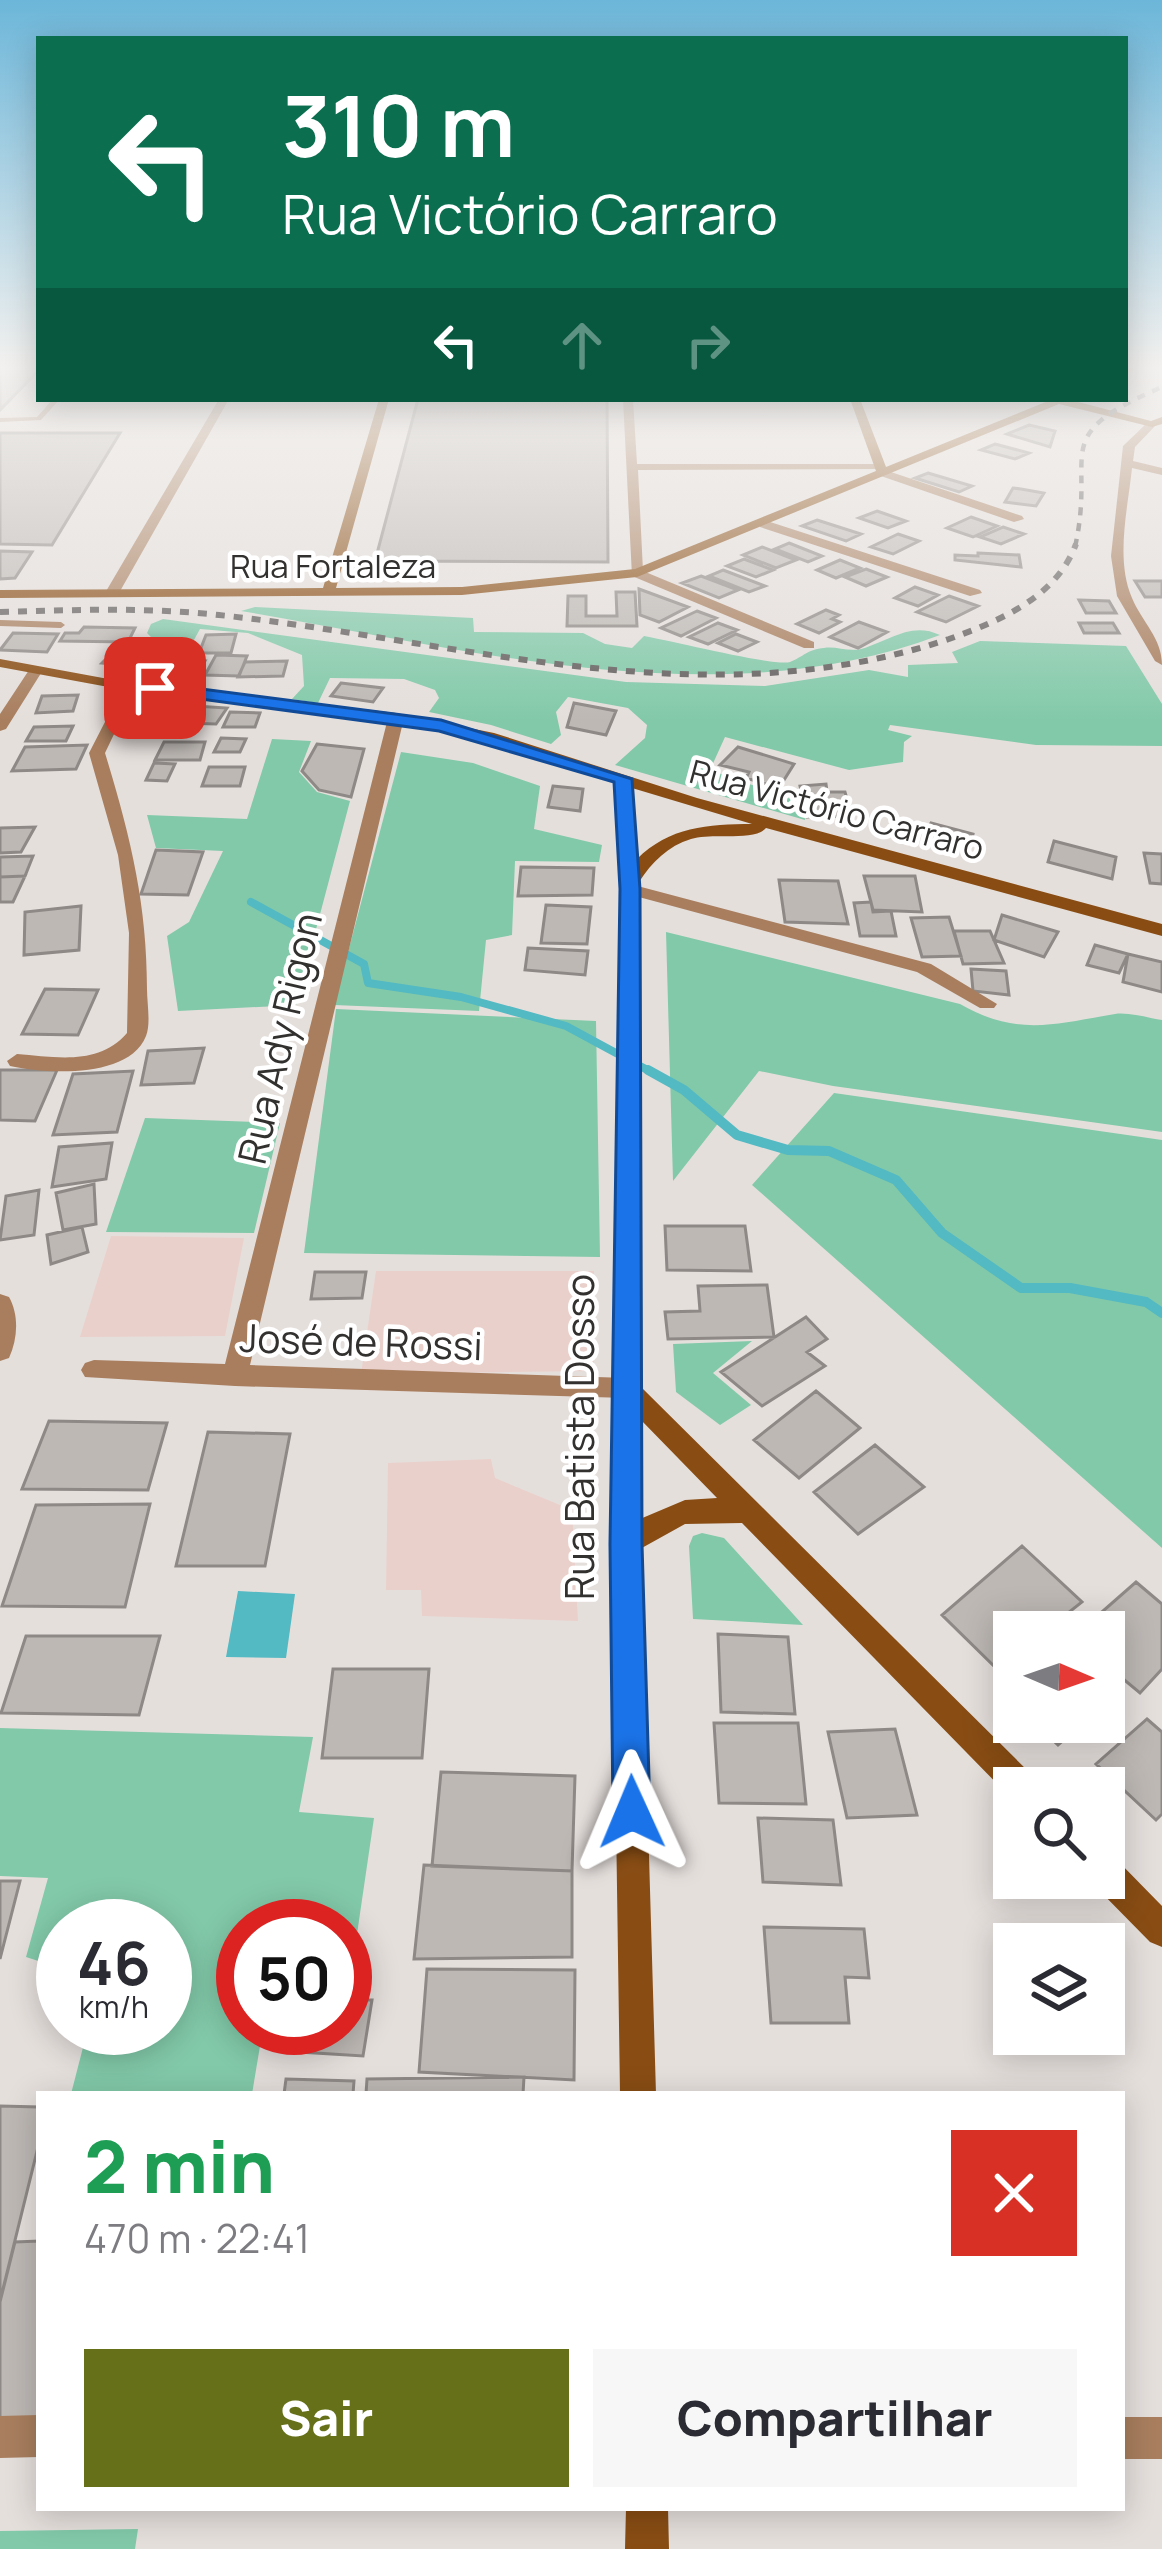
<!DOCTYPE html>
<html lang="pt">
<meta charset="utf-8">
<style>
body{margin:0;font-family:Manrope,sans-serif;background:#f7f7f7;color:#2b2b33;height:100vh;display:flex;flex-direction:column;font-size:45px;white-space:nowrap}
*{box-sizing:border-box;margin:0}
p{font-size:39px;color:#7c7c81}
.icon{flex:none;width:66px;height:66px;fill:none;stroke:currentColor;stroke-width:2;stroke-linecap:round;stroke-linejoin:round}
.map{position:relative;flex:1;overflow:hidden}
.sheet{position:absolute;left:36px;top:2091px;width:1089px;height:420px;display:flex;flex-direction:column;background:#fff;border-radius:0px;box-shadow:0 6px 30px #0003}
.sheet>*{flex:none}
.hud{position:absolute;left:36px;top:36px;width:1092px;height:366px;border-radius:0px;box-shadow:0 6px 30px #0003;background:#0b6e4f;color:#fff;overflow:hidden}
.needle{width:78px;rotate:92deg}
.tools{position:absolute;left:993px;top:1611px;display:grid;gap:24px}
.tools a{display:grid;place-items:center;width:132px;height:132px;border-radius:0px;background:#fff;box-shadow:0 6px 30px #0003;font-size:60px}
.speed{position:absolute;left:36px;top:1899px;display:flex;gap:24px;font-size:60px;font-weight:700;text-align:center}
.speed>*{display:grid;place-content:center;width:156px;height:156px;border-radius:50%;background:#fff;box-shadow:0 6px 30px #0003;line-height:1}
.speed small{font-size:30px;font-weight:400}
.speed .limit{border:18px solid #d22;background:#fff;color:#111}
.pin{position:absolute;display:grid;place-items:center;width:102px;height:102px;color:#fff;margin:-51px;border-radius:24px;box-shadow:0 6px 18px #0006}
.me{position:absolute;width:132px;margin:-66px;rotate:359deg;stroke-linejoin:round;filter:drop-shadow(0 0 9px #0008)}
.turn{display:flex;align-items:center;gap:42px;height:252px;padding:0 48px;font-size:54px}
.turn .icon{width:156px;height:156px;stroke-width:2.5}
.turn b{display:block;font-size:84px;line-height:102px}
.lanes{display:flex;align-items:center;height:114px;padding:0 48px;background:#0003;justify-content:center;gap:60px;direction:ltr}
.lanes .off{opacity:.35}
.round{display:grid;place-items:center;flex:none;width:126px;height:126px;border-radius:0px;background:#f7f7f7}
.head{display:flex;align-items:center;justify-content:space-between;height:204px;padding:0 48px}
h1{font-size:72px;font-weight:800;line-height:90px;color:#1e9e55}
.cta{display:flex;gap:24px;margin-top:auto;padding:24px 48px}
.cta a{flex:1;height:138px;border-radius:0px;background:#667019;color:#fff;font-size:48px;font-weight:800;line-height:138px;text-align:center}
.cta a+a{background:#f7f7f7;color:#2b2b33}
.map>svg:first-child{display:block}
.industrial{fill:#ead0cb}
.green{fill:#82c9a9}
.water{fill:#53b9c3}
.lines{fill:none;stroke-linecap:round;stroke-linejoin:round}
.stream-far1{stroke:#53b9c3;stroke-width:8}
.stream{stroke:#53b9c3;stroke-width:10}
.building{fill:#bdb8b4;stroke:#8e8986;stroke-width:3}
.lane{fill:#a87e5e;fill-rule:evenodd}
.street{fill:#a87e5e;fill-rule:evenodd}
.secondary{fill:#894d14;fill-rule:evenodd}
.rail-far1{stroke:#63605f;stroke-width:4.5;stroke-dasharray:8 8;stroke-linecap:butt}
.rail{stroke:#63605f;stroke-width:6;stroke-dasharray:9 9;stroke-linecap:butt}
.route{fill:#1a73e8;stroke:#114b97;stroke-width:3}
.labels{text-anchor:middle;dominant-baseline:central;stroke-width:9;stroke-linejoin:round;paint-order:stroke}
.far-street-label{font-size:33px;fill:#333130;stroke:#fff}
.street-label{font-size:39px;fill:#333130;stroke:#fff}
</style>
<div class="map">
<svg width="1162" height="2549" viewBox="0 0 1162 2549">
<rect width="100%" height="100%" fill="#e5dfdc"/>
<path class="industrial" d="M111,1236L244,1238L225,1336L80,1337Z
M376,1271H594V1371L361,1374Z
M491,1459L495,1478L572,1510L578,1621L422,1616L421,1590H386L388,1463Z"/>
<path class="green" d="M255,607L473,618L474,632L583,633L605,644L632,648L644,636C668,640 776,667 790,662C803,657 808,649 824,648C836,646 848,652 861,649C889,641 911,621 940,635C719,719 465,648 241,611Z
M163,619L626,682L765,686L869,670L908,677V665L958,663L952,652L980,641L1126,646L1162,704V746L1036,745L890,725L888,730L912,736L904,742L903,762L849,770L725,737L710,770L802,803L805,820L615,765L645,738L647,725L628,708L568,697L556,712L561,735L551,744L491,725L429,712L439,698L435,690L404,679L330,678L318,703L292,699L304,686L302,655L248,633L200,629L184,658L156,653V642L147,633L151,624Z
M272,739L311,741L299,772L317,792L350,801L296,1005L178,1011L167,936L189,922L223,851L156,848L147,815L247,819Z
M401,752L473,763L540,786L534,829L602,845L599,862L515,861L512,935L486,940L479,1011L334,1005Z
M666,932L960,1004C1017,1037 1055,1024 1115,1014C1129,1012 1148,1018 1162,1020V1132L833,1086L759,1071L673,1181Z
M336,1009L596,1021L600,1257L304,1253Z
M834,1093L1162,1140V1548L752,1185Z
M145,1118L280,1123L254,1233L106,1232Z
M752,1341L713,1373L751,1405L720,1425L676,1392L673,1344Z
M702,1533L724,1538L803,1625L693,1619L689,1546L693,1536Z
M0,1728L313,1737L299,1812L374,1818L351,1975H345V1926H243V2028H263L252,2094H71L88,2028H165V1926H63V1969L26,1957L48,1878L0,1876Z
M138,2529L135,2549H0V2531Z"/>
<path class="water" d="M238,1591L295,1594L286,1658L226,1657Z"/>
<g class="lines">
<path class="stream-far1" d="M251,902L364,964L368,983L461,997L566,1026L653,1073"/>
<path class="stream" d="M648,1070L684,1090L737,1135L788,1150L829,1151L896,1180L942,1233L1021,1288H1070L1146,1302L1162,1313"/>
</g>
<path class="building" d="M0,365H39V370L0,410Z
M418,399H607L608,562L375,561Z
M1029,425L1055,431L1050,447L1007,434Z
M0,433H120L52,545L0,544Z
M995,444L1029,453L1015,459L981,450Z
M928,473L972,486L959,492L915,478Z
M1013,488L1021,489L1044,493L1036,506L1005,502Z
M877,511L906,521L888,528L859,518Z
M971,517L997,526L973,537L947,528Z
M817,520L861,534L846,541L802,526Z
M1003,527L1024,534L1001,544L980,537Z
M898,534L919,541L893,554L871,547Z
M789,543L822,556L808,562L775,549Z
M762,547L796,560L776,568L743,555Z
M0,551L32,552L15,578L0,579Z
M978,553L1019,555L1021,567L955,560V555L978,556Z
M744,559L773,570L756,577L727,566Z
M840,560L860,568L836,578L817,570Z
M866,569L887,577L866,586L845,577Z
M723,570L765,586L749,592L709,576Z
M701,576L738,590L719,598L682,583Z
M1135,581H1162V597H1145Z
M915,587L938,595L918,606L895,598Z
M639,589L688,607L659,622L640,615Z
M616,592H635L637,626H567L568,596H586V616H617Z
M949,596L978,606L946,622L917,612Z
M1079,600L1109,601L1116,613H1086Z
M826,610L839,615L832,619L840,622L819,633L797,624Z
M697,611L716,618L681,636L661,628Z
M859,622L887,632L858,648L830,637Z
M718,623L737,630L708,644L689,637Z
M1079,623H1113L1119,633H1084Z
M84,627L135,628L128,642L60,641L65,633H79Z
M13,633L58,634L47,652L0,650Z
M236,634L231,653H199L206,635Z
M736,634L757,642L738,651L718,643Z
M116,649L146,650L133,666L102,663Z
M216,655L247,656L239,676L205,675Z
M163,659L205,661L189,687L147,684Z
M287,661L283,676L238,677L245,662Z
M341,683L383,688L373,702L331,696Z
M78,695L73,711L36,713L42,696Z
M574,703L616,711L606,735L567,727Z
M195,706L227,708L216,724L183,723Z
M230,712L260,713L255,727H223Z
M73,726L66,741H26L34,727Z
M221,738L246,739L240,752H214Z
M164,742H205L200,760H155Z
M317,744L364,749L351,797L319,790L302,771Z
M87,745L76,769L12,771L25,747Z
M738,747L794,764L779,788L746,778L749,772L720,765Z
M154,763L175,764L167,781L146,780Z
M209,767H245L240,786H202Z
M826,784L827,792H845L852,816L807,817L800,786Z
M553,786L583,789L580,811L548,807Z
M931,823L973,834L969,852L923,840Z
M35,827L21,852L0,853V828Z
M1054,841L1116,857L1112,879L1048,862Z
M156,850L203,852L188,895L141,894Z
M1144,853L1162,854V884L1150,883Z
M33,856L25,876L0,877V857Z
M521,867L594,868L592,895L518,896Z
M25,876L13,902H0V877Z
M864,876H915L922,912L873,910Z
M779,880L838,881L848,924L785,922Z
M871,902L873,912L891,911L896,936H860L854,903Z
M546,905L591,907L587,944L541,943Z
M81,906L79,950L24,955L25,912Z
M1002,915L1058,932L1044,957L994,940Z
M949,917L961,956L922,957L911,918Z
M954,931H990L1004,963L963,964Z
M1095,945L1128,954L1119,973L1087,965Z
M528,948L588,951L585,975L525,970Z
M1128,954L1162,962V992L1123,982Z
M971,969L1006,971L1009,995L973,991Z
M45,989L98,990L78,1035L22,1034Z
M204,1048L194,1083L141,1085L148,1051Z
M0,1070H57L35,1121L0,1120Z
M133,1071L117,1132L53,1135L73,1074Z
M112,1143L106,1179L52,1187L59,1147Z
M94,1184L96,1224L63,1230L56,1193Z
M39,1190L34,1235L0,1240L6,1196Z
M665,1226H745L751,1271L667,1270Z
M82,1227L88,1252L51,1264L47,1235Z
M315,1272H366L362,1298L311,1299Z
M767,1285L774,1337L668,1339L665,1312L700,1311L698,1286Z
M806,1317L827,1339L807,1352L825,1366L762,1406L721,1372Z
M816,1391L860,1428L799,1478L754,1440Z
M49,1421L167,1423L148,1490L22,1489Z
M208,1432L290,1434L265,1566H176Z
M875,1445L924,1487L858,1534L814,1492Z
M150,1504L125,1607L2,1606L36,1505Z
M1022,1546L1082,1602L1044,1632H1014V1656L997,1669L942,1615Z
M1136,1582L1162,1604V1669L1140,1693L1104,1663V1632H1079Z
M718,1634L788,1637L795,1714L721,1712Z
M26,1636H160L139,1715L1,1713Z
M333,1669H429L422,1758H322Z
M1147,1719L1162,1732V1814L1156,1820L1096,1764Z
M1034,1722H1084L1058,1745Z
M714,1723H798L806,1804L719,1803Z
M895,1729L917,1815L847,1818L828,1732Z
M441,1772L575,1776L572,1871L432,1866Z
M758,1818L833,1820L841,1885L763,1882Z
M424,1865L572,1871V1957L414,1959Z
M0,1881H20L0,1959Z
M764,1927L864,1929L869,1978L845,1977L849,2023H771Z
M427,1969L575,1970L574,2080L419,2072Z
M345,2000H372L363,2056L300,2052L304,2028H345Z
M524,2077L523,2094H366L367,2079Z
M286,2079L354,2081L353,2094H284Z
M0,2106L39,2107V2143L0,2301Z
M39,2241V2430H0V2302L15,2242Z"/>
<g class="lines">
<path class="lane" d="M53,399H60L41,420L0,422V418L37,417Z
M0,620L61,622L65,625L61,628L0,626Z"/>
<path class="street" d="M219,399H229L119,593L107,596L105,593Z
M623,399H633L637,464H882L878,469L638,470L643,571L814,642V648H804L632,576Z
M1148,422L1157,424L1135,447L1133,461L1162,468V475L1132,468C1128,508 1115,559 1132,598C1142,622 1162,638 1162,665L1155,661L1117,596L1111,556L1123,446Z
M882,469L1022,516L1024,519L1014,522L878,475Z
M764,520L980,590L982,593L970,596L760,527V521Z
M31,667L43,670L6,729L0,731V714Z
M125,683L137,686L105,753C130,835 147,903 147,989C147,1003 151,1024 146,1036C129,1079 46,1074 10,1066L7,1061L17,1054C56,1057 99,1066 127,1033L129,933L118,855L89,753Z
M396,713L404,718L250,1365L626,1378L635,1381L639,1388L635,1395L626,1398L235,1386L85,1377L81,1370L85,1363L94,1360L225,1364L388,718Z
M630,884L931,964L997,1004L994,1008H980L917,972L624,893L621,889Z
M0,1294L9,1297C19,1315 18,1338 9,1358L0,1361Z
M39,2415V2457L0,2458V2416Z
M1122,2417H1162V2459H1122Z"/>
<path class="secondary" d="M1132,365H1145L1125,374V367Z
M379,399H389L336,588L462,587L635,569L876,471L850,399H860L886,467L1053,399H1067L1151,421L1162,417V424L1152,427L1059,404L637,577L462,595L0,598V590L323,588Z
M0,659L103,678L396,713L494,733L697,798L1162,924V936L766,828C754,842 712,832 691,839C668,846 652,862 639,882L640,1386L1034,1777L1039,1788H1014L1012,1799L742,1523L685,1524L640,1549L656,2094H620L612,1544L621,889L615,783L490,742L396,723L103,686L0,667ZM632,788L752,824C708,824 669,827 637,859ZM640,1419L717,1498L685,1500L640,1519Z
M1104,1854L1116,1859L1162,1906V1947L1150,1942L1092,1883L1090,1878H1104Z
M626,2508H668L669,2549H625Z"/>
<path class="rail-far1" d="M1075,547C1097,450 1045,437 1162,387"/>
<path class="rail" d="M0,612C73,610 146,607 219,615C463,641 707,720 949,639C999,621 1056,598 1076,544"/>
</g>
<linearGradient id="sky" x2="0" y2="1"><stop stop-color="#6cb6d9"/><stop offset="0.51" stop-color="#f3f1ef"/><stop offset="1" stop-color="#f3f1ef" stop-opacity="0"/></linearGradient>
<rect width="1162" height="721" fill="url(#sky)"/>
<path class="route" d="M155,683L441,720L632,779L640,889L642,1544L650,1812L645,1825L632,1830L619,1825L613,1812L610,1544L620,889L614,782L439,731L149,692V685Z"/>
<g class="labels">
<g class="far-street-label">
<text x="333" y="565">Rua Fortaleza</text>
<text transform="translate(837 809) rotate(15)">Rua Victório Carraro</text>
</g>
<g class="street-label">
<text transform="translate(279 1038) rotate(-77)">Rua Ady Rigon</text>
<text transform="translate(361 1341) rotate(2)">José de Rossi</text>
<text transform="translate(579 1437) rotate(-90)">Rua Batista Dosso</text>
</g>
</g>
</svg>
<div class="tools">
<a><svg class="needle" viewBox="-14 -14 28 28"><path d="M0-13l5 13h-10z" fill="#e53935"/><path d="M0 13l5-13h-10z" fill="#7c7c81"/></svg></a>
<a><svg class="icon" aria-label="search" viewBox="0 0 24 24"><circle cx="10" cy="10" r="6"/><path d="M15 15l6 6"/></svg></a>
<a><svg class="icon" aria-label="layers" viewBox="0 0 24 24"><path d="M12 4l9 5-9 5-9-5zM3 14l9 5 9-5"/></svg></a>
</div>
<div class="speed"><div>46<small>km/h</small></div><div class="limit">50</div></div>
<div class="pin" style="left:155px;top:688px;background:#d93025"><svg class="icon" aria-label="arrive" viewBox="0 0 24 24"><path d="M6 21V4h12l-3 4 3 4H6"/></svg></div>
<svg class="me" style="left:632px;top:1812px" viewBox="-20 -20 40 40"><path d="M0-17L14 15 0 8-14 15z" fill="#1a73e8" stroke="#fff" stroke-width="4"/></svg>
<div class="hud">
<div class="turn"><svg class="icon" aria-label="left" viewBox="0 0 24 24"><path d="M17 20v-9H6M10 6l-5 5 5 5"/></svg><div><b>310 m</b>Rua Victório Carraro</div></div>
<div class="lanes"><svg class="icon" aria-label="left" viewBox="0 0 24 24"><path d="M17 20v-9H6M10 6l-5 5 5 5"/></svg><svg class="icon off" aria-label="ahead" viewBox="0 0 24 24"><path d="M12 20V5M6 11l6-6 6 6"/></svg><svg class="icon off" aria-label="right" viewBox="0 0 24 24"><path d="M7 20v-9h11M14 6l5 5-5 5"/></svg></div>
</div>
<section class="sheet">
<div class="head"><div><h1>2 min</h1><p>470 m · 22:41</p></div><a class="round" style="background:#d93025;color:#fff"><svg class="icon" aria-label="close" viewBox="0 0 24 24"><path d="M6 6l12 12M18 6L6 18"/></svg></a></div>
<div class="cta"><a>Sair</a><a>Compartilhar</a></div>
</section>
</div>
